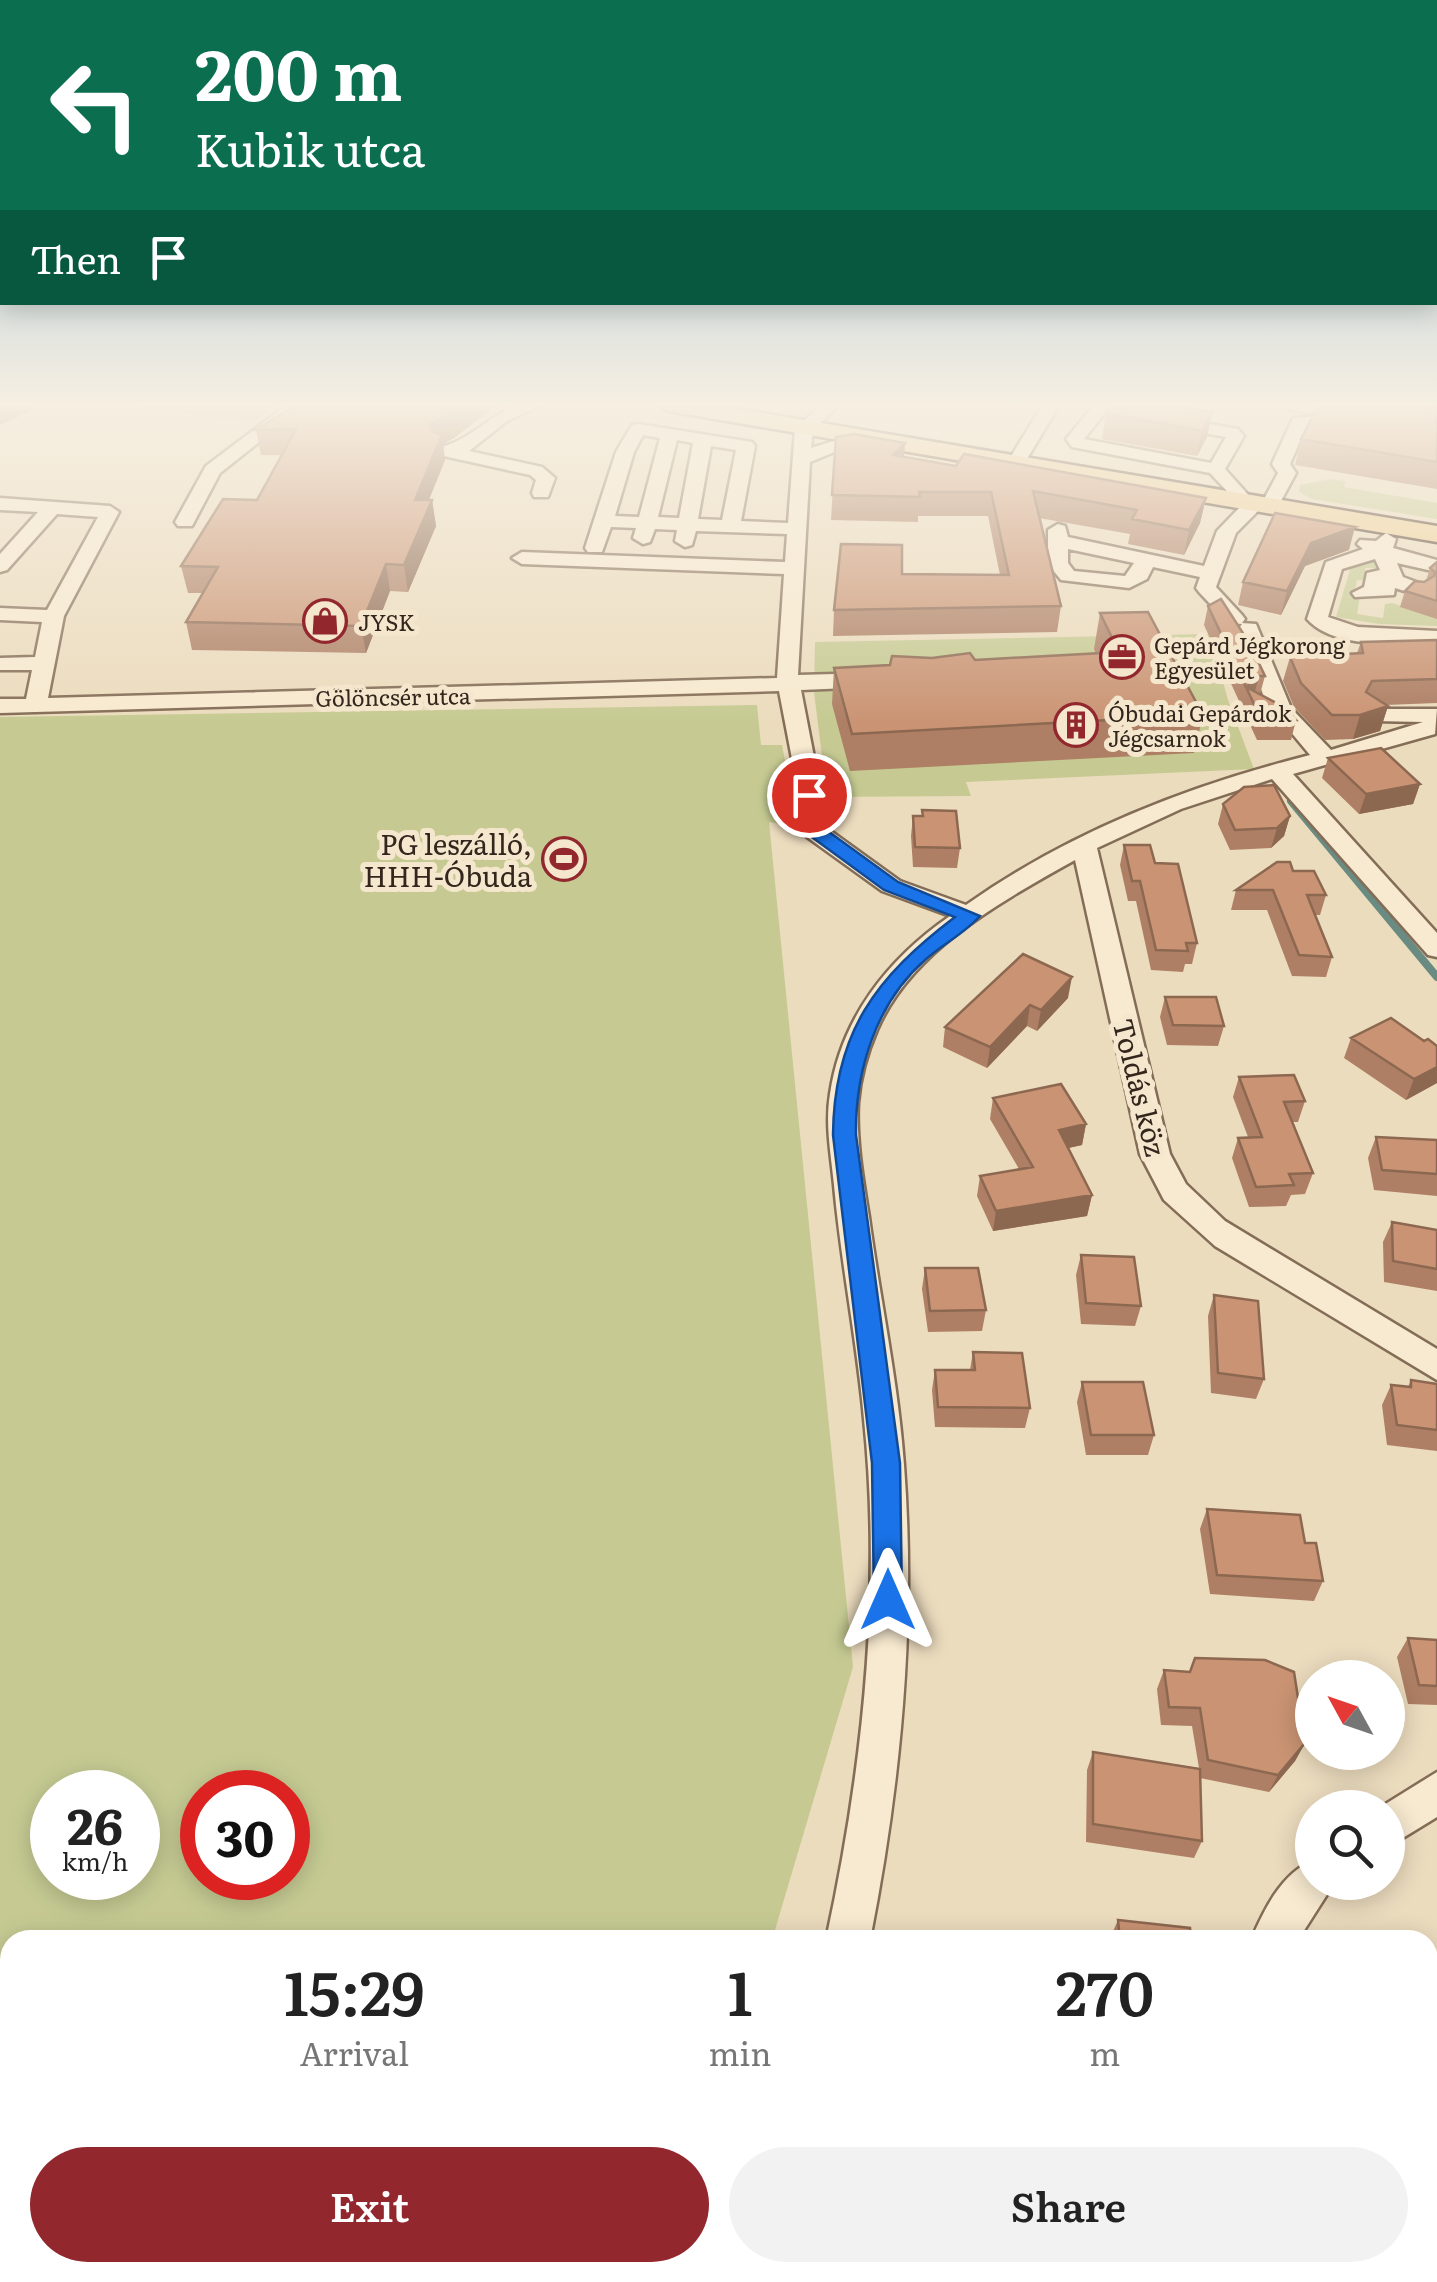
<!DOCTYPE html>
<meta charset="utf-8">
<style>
body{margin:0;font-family:Literata,serif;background:#f2f2f2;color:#222;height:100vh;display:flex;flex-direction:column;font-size:38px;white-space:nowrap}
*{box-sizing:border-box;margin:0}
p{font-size:32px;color:#767676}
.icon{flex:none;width:55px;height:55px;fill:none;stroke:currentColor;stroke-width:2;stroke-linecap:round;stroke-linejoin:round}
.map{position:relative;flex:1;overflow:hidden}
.details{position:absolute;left:0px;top:1930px;width:1438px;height:352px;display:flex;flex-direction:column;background:#fff;border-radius:30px 30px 0 0;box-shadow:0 5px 25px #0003}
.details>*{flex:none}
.hud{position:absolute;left:0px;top:0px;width:1438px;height:305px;box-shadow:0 5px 25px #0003;background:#0b6e4f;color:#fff;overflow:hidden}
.needle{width:65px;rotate:310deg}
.tools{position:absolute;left:1295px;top:1660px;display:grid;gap:20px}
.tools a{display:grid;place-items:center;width:110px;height:110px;border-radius:50%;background:#fff;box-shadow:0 5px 25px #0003;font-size:50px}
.speed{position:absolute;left:30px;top:1770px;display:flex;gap:20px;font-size:50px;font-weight:700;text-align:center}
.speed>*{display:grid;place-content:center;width:130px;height:130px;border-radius:50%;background:#fff;box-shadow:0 5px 25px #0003;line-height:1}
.speed small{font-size:25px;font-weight:400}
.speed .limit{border:15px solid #d22;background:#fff;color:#111}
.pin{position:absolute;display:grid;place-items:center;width:85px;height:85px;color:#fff;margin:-42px;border:5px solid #fff;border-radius:50%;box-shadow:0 2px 10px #0007}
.me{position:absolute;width:110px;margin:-55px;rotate:0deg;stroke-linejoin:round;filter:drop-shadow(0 0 8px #0008)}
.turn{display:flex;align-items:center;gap:35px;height:210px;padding:0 30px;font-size:45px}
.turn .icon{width:130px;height:130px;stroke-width:2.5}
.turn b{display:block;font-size:70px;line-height:85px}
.then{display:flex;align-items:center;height:95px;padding:0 30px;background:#0003;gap:20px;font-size:38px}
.eta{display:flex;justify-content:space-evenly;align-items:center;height:170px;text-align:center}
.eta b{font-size:60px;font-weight:600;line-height:70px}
.primary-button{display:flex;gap:20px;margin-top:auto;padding:20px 30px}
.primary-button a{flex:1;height:115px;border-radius:60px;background:#92282e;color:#fff;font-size:40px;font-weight:600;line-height:115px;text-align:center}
.primary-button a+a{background:#f2f2f2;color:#222}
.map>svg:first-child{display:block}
.green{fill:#c6ca92;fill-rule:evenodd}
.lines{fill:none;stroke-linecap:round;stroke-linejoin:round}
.stream{stroke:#698b81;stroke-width:8}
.minor-casing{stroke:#846d57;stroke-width:5}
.major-casing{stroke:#513c2c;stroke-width:5}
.minor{fill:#f8ead0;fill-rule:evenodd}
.major{fill:#f0d095;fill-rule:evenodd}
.wall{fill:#ae7f64}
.shaded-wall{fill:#8d6851}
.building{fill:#ca9474;stroke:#8d6851;stroke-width:2.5}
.route{fill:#1a73e8;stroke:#114b97;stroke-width:2.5}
.labels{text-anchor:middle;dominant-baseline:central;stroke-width:10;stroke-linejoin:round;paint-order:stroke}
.far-poi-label{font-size:22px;fill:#34261c;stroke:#f4e7cd;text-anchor:start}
.far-street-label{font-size:22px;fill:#34261c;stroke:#f4e7cd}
.poi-label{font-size:28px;fill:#34261c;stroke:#f4e7cd;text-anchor:end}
.street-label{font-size:28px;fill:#34261c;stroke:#f4e7cd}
</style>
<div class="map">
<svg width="1437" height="2282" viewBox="0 0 1437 2282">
<rect width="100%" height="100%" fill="#ecdcbe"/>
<path class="green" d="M138,404H279L252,422L133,407Z
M1330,479L1345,481L1344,487L1437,503V519L1312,499L1299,492L1300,485Z
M1371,558L1383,568H1365L1368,581L1357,580L1354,594L1360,596L1357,614L1383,618L1385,604L1392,603L1437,617V626L1379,624L1336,617L1352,563Z
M1210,634L1228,700L1254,769L966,782L971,796L827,797L814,692L815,642Z
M757,705L761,745H782L797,821L787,825L769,822L853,1667L772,1940H10V2272L630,2273L626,2282H0V717ZM52,1792H138V1878H52ZM202,1792H288V1878H202Z"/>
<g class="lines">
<path class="stream" d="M1291,801L1437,977"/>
<g class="minor-casing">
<path id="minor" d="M288,404H307L220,473L192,526H178L175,522L206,466Z
M520,404H543L507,421L469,451L542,467L555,478L548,497H534L532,493L536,480L530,475L439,455L436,451L439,447C465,444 490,415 520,404Z
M822,404H840L813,431L811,448L860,433L869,438L810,462L798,675L872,673L883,680L872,687L801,690L828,829L900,881L966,905C1071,831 1188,786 1310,755L1280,719L1252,706L1265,700L1239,628L1242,624L1228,623L1199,592L1196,588L1200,577L1153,567L1147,579L1129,588L1061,580L1048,564V530L1058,524L1065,526L1068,537L1204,566L1217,531L1241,506L1210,473L1072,447L1066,439L1095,404H1112L1084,439L1211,463L1226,437L1176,428L1159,415L1116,404L1170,407L1187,420L1238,429L1244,436L1225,469L1251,498L1263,501L1278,473L1272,464L1293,418L1328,416L1287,409L1279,404H1317L1359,411V419L1342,418L1341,425L1306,427L1290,464L1296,473L1276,510L1269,512L1261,508L1236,533L1216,587L1242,615L1245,619L1242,623L1256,624L1291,708L1331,750L1423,722L1373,721L1365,719L1362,714L1365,709H1437L1435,734L1293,774L1437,933V957L1428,955L1272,779L1181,809L1097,848L1170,1154L1186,1184L1225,1221L1437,1349V1380L1215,1246L1164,1200L1140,1154L1075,860C1002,901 911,950 877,1030C867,1053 860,1078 858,1103C856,1140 863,1180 869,1217C880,1299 898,1381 904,1465C916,1624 901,1783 870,1940H826C863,1769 882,1593 864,1419C857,1341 841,1263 834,1185C831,1155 825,1124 830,1094C841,1018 888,959 950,916L882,891L807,837L779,691L0,713V699H26L32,670H0V658L35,657L42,622L0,620V608L47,610L98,517L57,514L7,570L0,572V554L38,512L0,510V498L110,506L119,512L64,616L48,698L777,678L784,574L522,564L512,558L522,552L785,562L787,534L696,531L692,545L685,547L675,541L677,530L655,529L650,542L643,544L633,538L636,528L611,527L602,552H588L585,548L616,452L632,425L638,424L752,442L755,446L741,521L788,523L795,429ZM643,435L660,438L639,517L615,516L634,452ZM677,440L693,443L679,518L658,517ZM711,446L736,450L722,520L698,519ZM1068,549L1134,563L1125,576L1074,571L1068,563Z
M1043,404H1060L1022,467H1010L1007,463Z
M1386,533L1396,539L1393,548L1437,560V572L1397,563L1403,577L1424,585V593L1417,595L1395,588L1394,595L1355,597L1352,593L1364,587L1367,573L1380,570L1375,559L1342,569L1328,617L1358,627L1437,631V643C1399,643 1335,650 1307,619L1326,562L1363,549L1357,544L1360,540L1376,541Z
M1437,1772V1817L1388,1847V1808H1379Z
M1312,1861V1882H1335L1298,1940H1251C1264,1910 1281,1874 1312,1861Z
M720,2272H770L766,2282H716Z
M1347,2272H1404L1408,2282H1351Z"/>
</g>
<g class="major-casing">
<path id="major" d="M657,404H708L1437,526V542L668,411Z"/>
</g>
<use href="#minor" class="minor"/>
<use href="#major" class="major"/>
</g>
<path class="wall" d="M297,404H498L454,438L443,444L445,460L429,500H432L436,526L408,592L390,591L366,653L192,650L186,622L203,593H188L181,566L257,500L282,455H261L256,430Z
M1341,404H1437V489L1295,465L1301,439Z
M1180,407L1212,412L1207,437L1197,456L1102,439L1106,413Z
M836,437L905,443L904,456L956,466L1206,498L1200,523L1184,555L1128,544L1130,534L1039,518L1061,606L1057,632L833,636L834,610L902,574L1000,575L988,516H918V522L831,520Z
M1349,550L1305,566L1281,615L1238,605L1243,582Z
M1437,562V619L1400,607L1405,591L1426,581L1430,568Z
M1208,606L1265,676L1260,694L1296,720L1291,740H1257L1204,625Z
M1100,613L1203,715L1194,753L850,771L832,704L834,668L1096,654L1094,649Z
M1437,640V703L1385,705L1388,706L1380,731L1353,739L1325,740L1294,707L1283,681L1290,657L1357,653L1361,642Z
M1328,758L1420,784L1413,804L1359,814L1322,778Z
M1223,804L1290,816L1284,836L1271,848L1230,850L1218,824Z
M922,810L960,848L957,868L913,867L911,836L913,816H922Z
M1124,845L1155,863L1197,943L1192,964H1185L1183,972L1151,970L1136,901H1128L1120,865Z
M1293,871L1326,895L1320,915H1315L1332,957L1326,977L1292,976L1267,910H1231L1236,890Z
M1023,954L1068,998L1037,1031L1027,1026L987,1068L943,1047L945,1027Z
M1165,997L1224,1026L1218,1046L1167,1045L1160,1017Z
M1351,1038L1437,1046V1083L1406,1100L1344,1058Z
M1239,1077L1305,1101L1298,1122H1292L1313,1173L1305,1194L1291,1195L1286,1206L1249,1207L1232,1158L1238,1138L1248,1137L1233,1097Z
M993,1098L1086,1124L1082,1145L1068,1148L1092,1195L1087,1216L993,1231L977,1196L980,1176L1019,1169L990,1119Z
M1376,1137L1437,1140V1196L1374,1190L1368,1158Z
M1392,1222L1437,1230V1291L1384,1282L1383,1242Z
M1081,1255L1141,1306L1135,1326L1081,1324L1076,1275Z
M925,1268L986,1310L982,1331L928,1332L922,1289Z
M1214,1295L1264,1379L1256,1399L1211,1393L1208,1316Z
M973,1352L1030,1408L1025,1428L935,1427L932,1390L935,1370H970Z
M1411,1380L1437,1384V1451L1387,1445L1382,1405L1391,1385L1408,1387Z
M1082,1382L1154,1435L1148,1455H1086L1077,1402Z
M1207,1509L1305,1543L1323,1581L1314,1601L1210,1594L1200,1529Z
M1408,1638L1437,1640V1705L1408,1704L1397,1657Z
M1164,1670L1305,1743L1295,1761L1269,1792L1200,1778L1202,1841L1194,1858L1086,1842L1087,1770L1093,1752L1199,1768L1192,1726L1161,1725L1157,1689Z
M1118,1920L1191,1940H1111V1936Z
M1428,2025L1437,2082V2215L1428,2214Z"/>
<path class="shaded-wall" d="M4,404H34L35,409L0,425V406Z
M464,404H498L454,438L443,444L445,460L418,526L415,500L430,424Z
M1212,412L1207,437L1197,456L1202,431Z
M905,443L903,467L893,455Z
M1206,498L1200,523L1184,555L1189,530Z
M432,500L436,526L408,592L404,565Z
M1355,527L1349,550L1305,566L1281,615L1287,591L1311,543Z
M386,564L390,591L366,653L361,626Z
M1259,676L1254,695L1246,687Z
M1388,706L1380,731L1353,739L1360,715Z
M1420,784L1413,804L1359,814L1366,794Z
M1290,816L1284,836L1271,848L1277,828Z
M1072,977L1068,998L1037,1031L1041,1010Z
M1030,1005L1027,1026L987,1068L990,1047Z
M1437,1067V1083L1406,1100L1414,1079Z
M1086,1124L1082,1145L1055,1151L1059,1130Z
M1092,1195L1087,1216L993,1231L996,1211Z
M1305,1743L1295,1761L1269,1792L1278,1775Z"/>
<path class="building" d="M297,404H464L451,414L430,424L433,432L442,435L415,500H432L404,565L386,564L361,626L186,622L218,567L181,566L223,499L257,500L296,429L256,430Z
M1112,404H1176L1180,407L1212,412L1202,431L1106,413Z
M1343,404H1394L1437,410L1435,421H1437V462L1301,439L1318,405Z
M854,434L905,443L893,455L956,466L964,454L1206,498L1189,530L1132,519L1137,510L1033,491L1061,606L834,610L841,544L902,545V574L1009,575L991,492H919L920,497L832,495L836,437Z
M1275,513L1355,527L1311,543L1287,591L1243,582Z
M1437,562V601L1405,591L1415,581L1424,582L1434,576L1435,572L1430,568Z
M1221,599L1250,644L1265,676H1259L1246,687L1284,707L1296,720L1262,721L1208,606Z
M1148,612L1203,715L852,734L834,668L890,665L892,656L932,658L970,653L975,660L1119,652L1100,613Z
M1437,640V679L1372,681L1366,692L1388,706L1360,715H1332L1301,683L1290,657L1363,653L1361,642Z
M1381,748L1420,784L1366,794L1328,758Z
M1274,785L1290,816L1277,828L1235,830L1223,804L1244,787Z
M922,810L956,811L960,848L915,847L913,816H923Z
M1124,845H1150L1155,863L1178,864L1197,943H1186L1188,951L1156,950L1140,881H1132Z
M1277,862H1290L1293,871H1314L1326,895H1307L1332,957L1299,955L1273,890H1236Z
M1023,954L1072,977L1041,1010L1030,1005L990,1047L945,1027Z
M1165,997H1216L1224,1026L1173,1025Z
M1391,1018L1424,1041L1428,1039L1437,1046V1067L1414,1079L1351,1038Z
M1294,1075L1305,1101L1284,1102L1313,1173L1289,1174L1294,1185L1256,1187L1238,1138L1262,1137L1239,1077Z
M1061,1084L1086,1124L1059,1130L1092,1195L996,1211L980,1176L1033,1167L993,1098Z
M1376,1137L1437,1140V1174L1382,1170Z
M1392,1222L1437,1230V1269L1393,1261Z
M1081,1255L1134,1257L1141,1306L1086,1303Z
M925,1268H978L986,1310L930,1311Z
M1214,1295L1258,1301L1264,1379L1218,1373Z
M973,1352L1022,1353L1030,1408L938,1407L935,1370H975Z
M1411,1380L1437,1384V1430L1397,1425L1391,1385L1411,1387Z
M1082,1382H1143L1154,1435H1091Z
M1207,1509L1300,1515L1305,1543H1316L1323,1581L1217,1575Z
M1408,1638L1437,1640V1686L1419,1685Z
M1195,1658L1265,1660L1294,1672L1305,1743L1278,1775L1208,1760L1200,1708L1169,1707L1164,1670L1190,1672Z
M1093,1752L1200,1769L1202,1841L1093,1824Z
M1118,1920L1190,1928L1191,1940H1120Z
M1428,2025L1437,2082V2201L1428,2199Z
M871,2272H969L966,2282H868Z"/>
<linearGradient id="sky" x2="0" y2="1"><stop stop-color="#8bb8d3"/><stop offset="0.56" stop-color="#f6efe2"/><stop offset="1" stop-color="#f6efe2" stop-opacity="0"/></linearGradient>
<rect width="1437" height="723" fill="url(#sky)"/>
<path class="route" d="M809,789L818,795L825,829L898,882L980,916C965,933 943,944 925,960C876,1003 855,1071 856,1135L900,1463L902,1600L898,1609L888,1613L878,1609L874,1600L872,1463L833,1135C834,1032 876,977 955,917L884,890L809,835L800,795Z"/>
<defs>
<g id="shop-ring" transform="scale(2.25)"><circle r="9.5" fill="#f4e7cd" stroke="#92282e" stroke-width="1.5"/><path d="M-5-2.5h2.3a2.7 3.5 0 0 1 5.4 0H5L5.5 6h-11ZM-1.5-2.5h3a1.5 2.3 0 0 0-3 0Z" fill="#92282e"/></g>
<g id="office-ring" transform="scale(2.25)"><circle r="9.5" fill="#f4e7cd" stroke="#92282e" stroke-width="1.5"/><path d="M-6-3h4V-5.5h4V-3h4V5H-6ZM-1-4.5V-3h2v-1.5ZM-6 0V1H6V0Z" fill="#92282e"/></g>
<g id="building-ring" transform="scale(2.25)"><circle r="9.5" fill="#f4e7cd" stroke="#92282e" stroke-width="1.5"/><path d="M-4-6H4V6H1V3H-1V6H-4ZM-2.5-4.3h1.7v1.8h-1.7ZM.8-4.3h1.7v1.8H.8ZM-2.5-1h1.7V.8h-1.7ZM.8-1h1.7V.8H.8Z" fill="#92282e"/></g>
<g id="stadium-ring" transform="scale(2.25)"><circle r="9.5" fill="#f4e7cd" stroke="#92282e" stroke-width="1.5"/><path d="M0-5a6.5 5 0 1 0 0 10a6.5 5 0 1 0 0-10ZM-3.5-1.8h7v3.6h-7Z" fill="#92282e"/></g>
</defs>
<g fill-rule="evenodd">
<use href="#shop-ring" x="325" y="621"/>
<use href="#office-ring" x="1122" y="657"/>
<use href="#building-ring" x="1076" y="725"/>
<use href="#stadium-ring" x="564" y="859"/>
</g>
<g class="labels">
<g class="far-poi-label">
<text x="358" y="621">JYSK</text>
<text x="1154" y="644">Gepárd Jégkorong<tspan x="1154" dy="25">Egyesület</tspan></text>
<text x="1108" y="712">Óbudai Gepárdok<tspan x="1108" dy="25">Jégcsarnok</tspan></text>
</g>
<g class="far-street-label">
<text transform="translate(393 696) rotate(-1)">Gölöncsér utca</text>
</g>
<g class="poi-label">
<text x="532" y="843">PG leszálló,<tspan x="532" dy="32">HHH-Óbuda</tspan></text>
</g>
<g class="street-label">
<text transform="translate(1141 1087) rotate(76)">Toldás köz</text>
</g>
</g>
</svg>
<div class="tools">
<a><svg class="needle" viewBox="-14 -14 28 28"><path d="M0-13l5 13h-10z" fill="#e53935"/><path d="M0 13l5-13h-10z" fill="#767676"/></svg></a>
<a><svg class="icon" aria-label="search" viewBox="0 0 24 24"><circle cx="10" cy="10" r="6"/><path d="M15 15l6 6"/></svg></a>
</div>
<div class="speed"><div>26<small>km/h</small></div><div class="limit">30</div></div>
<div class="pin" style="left:809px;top:795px;background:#d93025"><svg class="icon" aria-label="arrive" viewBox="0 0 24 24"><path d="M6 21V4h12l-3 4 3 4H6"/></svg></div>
<svg class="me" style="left:888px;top:1600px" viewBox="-20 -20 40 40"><path d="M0-17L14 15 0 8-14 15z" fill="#1a73e8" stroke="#fff" stroke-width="4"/></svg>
<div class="hud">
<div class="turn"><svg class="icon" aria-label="left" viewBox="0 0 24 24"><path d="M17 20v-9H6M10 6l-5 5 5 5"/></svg><div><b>200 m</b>Kubik utca</div></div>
<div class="then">Then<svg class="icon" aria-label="arrive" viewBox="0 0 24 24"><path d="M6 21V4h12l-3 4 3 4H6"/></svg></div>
</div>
<section class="details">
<div class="eta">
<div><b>15:29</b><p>Arrival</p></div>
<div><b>1</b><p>min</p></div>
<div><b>270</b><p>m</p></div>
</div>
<div class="primary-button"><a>Exit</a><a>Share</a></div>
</section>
</div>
